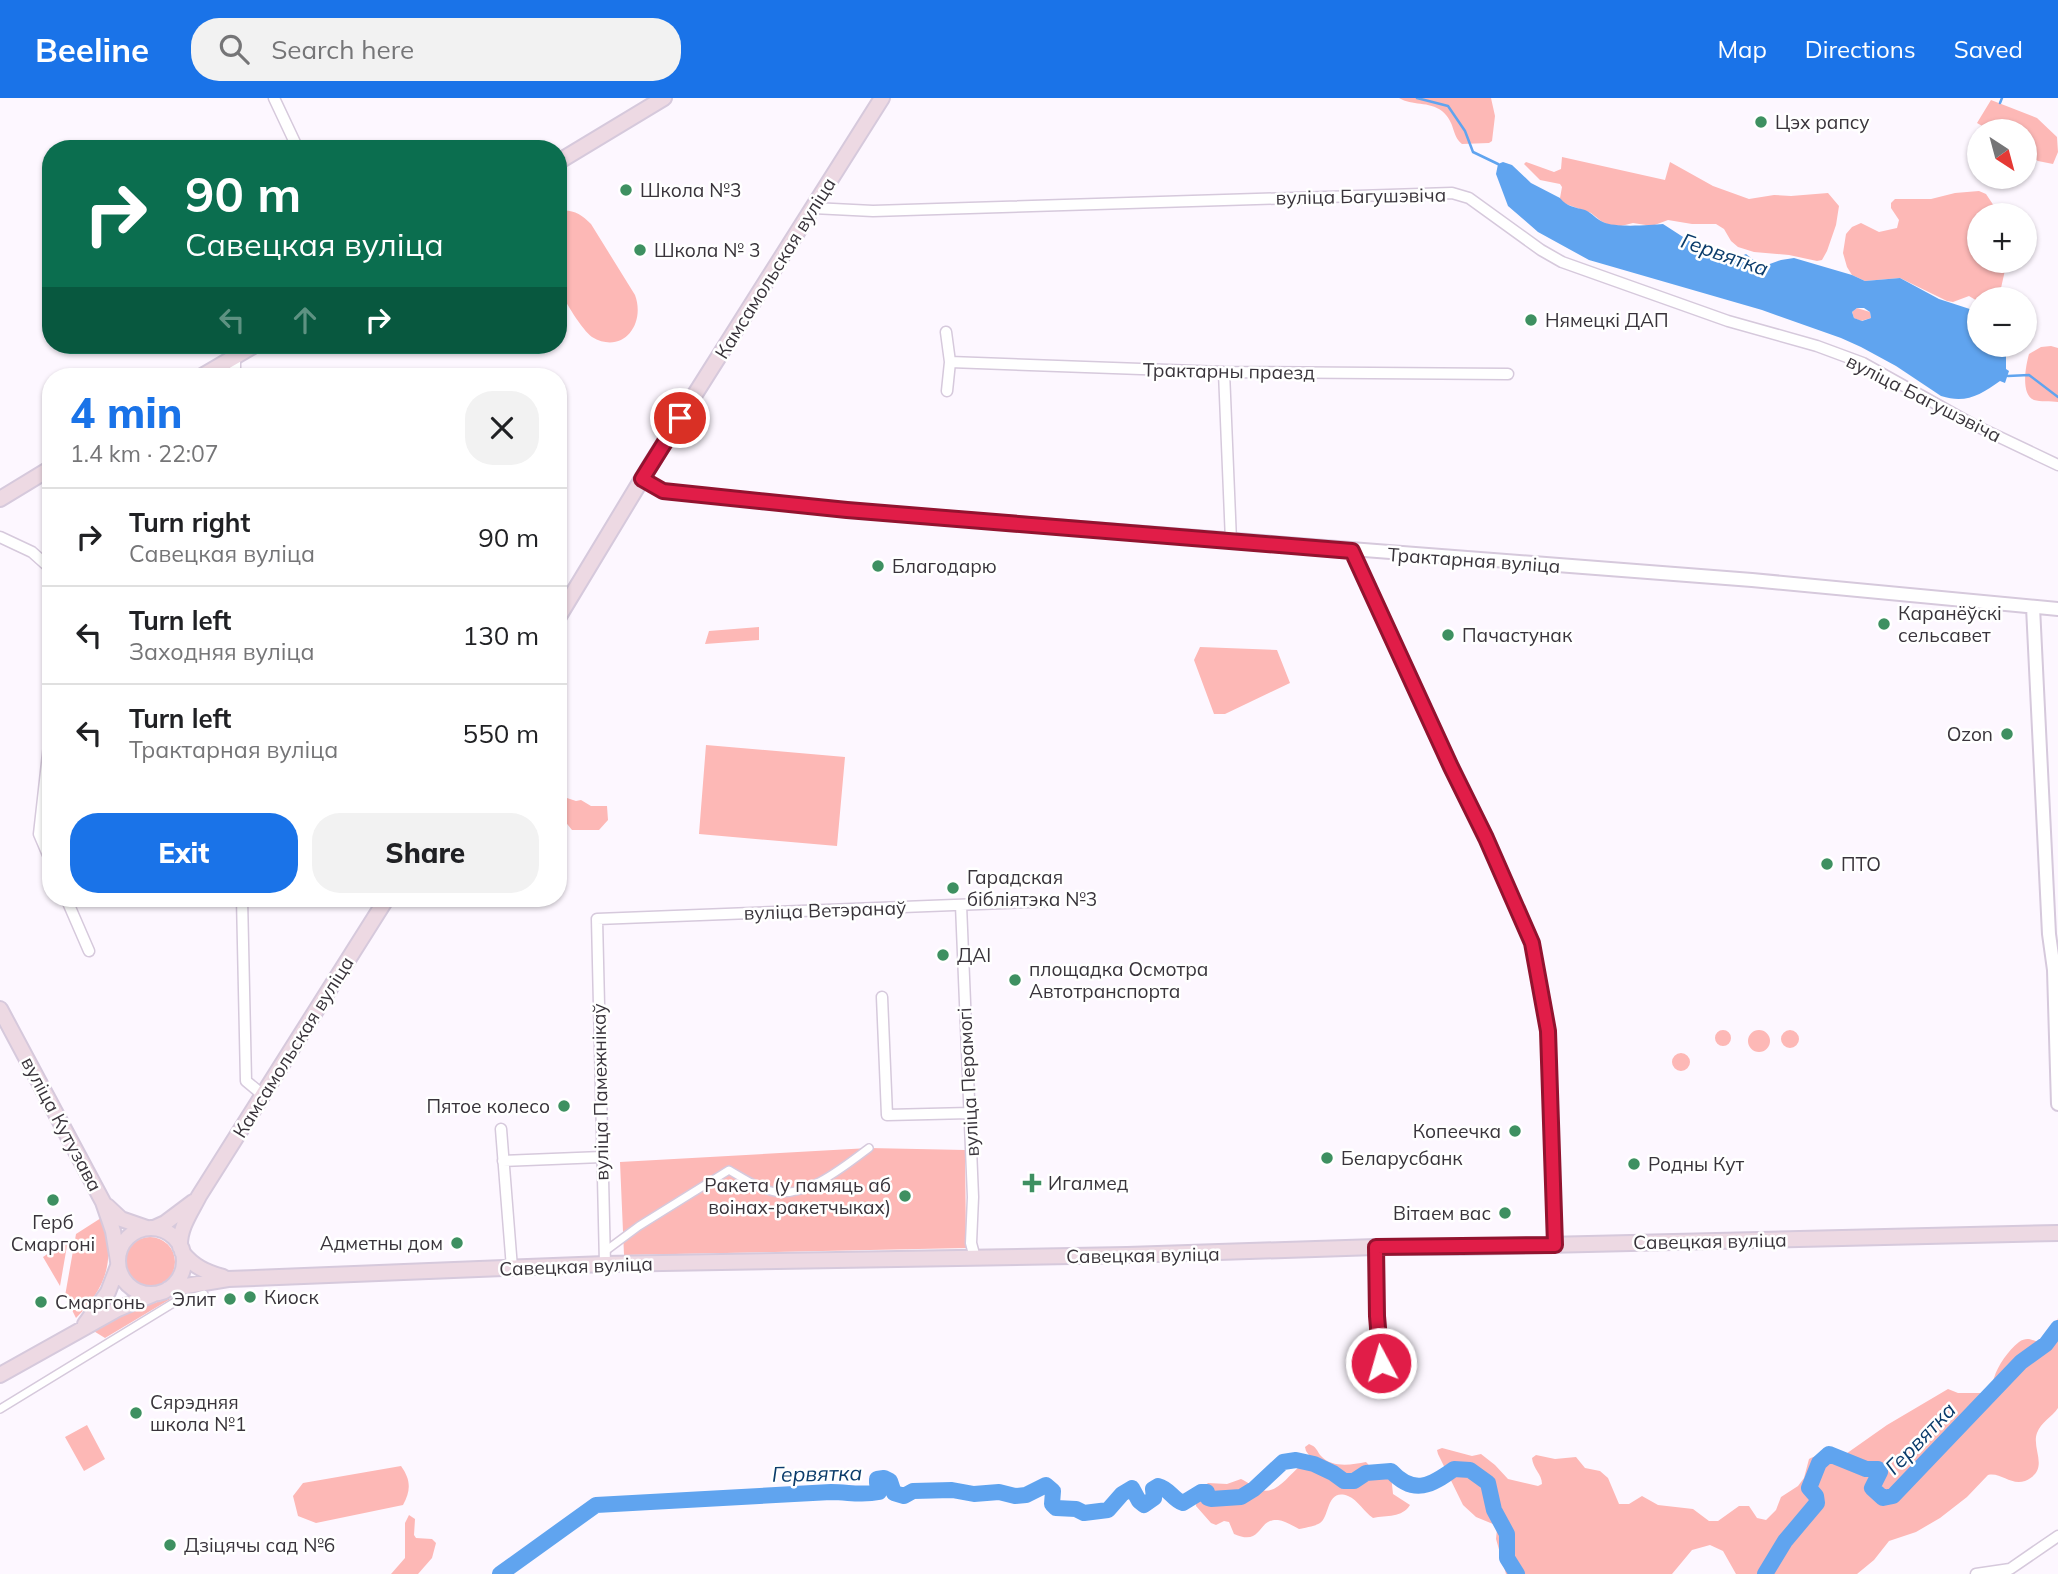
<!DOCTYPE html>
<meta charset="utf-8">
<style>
body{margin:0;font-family:Mulish,sans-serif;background:#f2f2f2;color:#202124;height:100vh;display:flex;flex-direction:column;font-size:26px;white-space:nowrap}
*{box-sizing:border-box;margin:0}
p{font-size:23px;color:#757577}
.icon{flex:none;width:38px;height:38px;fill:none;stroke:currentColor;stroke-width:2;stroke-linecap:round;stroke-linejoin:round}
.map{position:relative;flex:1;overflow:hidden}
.side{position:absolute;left:42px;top:270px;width:525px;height:539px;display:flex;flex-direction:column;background:#fff;border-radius:28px;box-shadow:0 2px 5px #0004}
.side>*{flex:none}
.top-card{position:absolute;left:42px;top:42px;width:525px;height:214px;border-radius:28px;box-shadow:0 2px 5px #0004;background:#0b6e4f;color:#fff;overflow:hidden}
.needle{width:46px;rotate:144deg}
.tools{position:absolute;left:1967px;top:21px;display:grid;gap:14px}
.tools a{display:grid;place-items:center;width:70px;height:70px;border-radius:50%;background:#fff;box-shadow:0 2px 5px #0004;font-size:35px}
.pin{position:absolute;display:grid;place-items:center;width:60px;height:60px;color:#fff;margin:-30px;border:4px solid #fff;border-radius:50%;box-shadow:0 2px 7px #0007}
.me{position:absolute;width:77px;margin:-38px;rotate:354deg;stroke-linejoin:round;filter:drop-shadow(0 0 5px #0008)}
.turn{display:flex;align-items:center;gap:24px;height:147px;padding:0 28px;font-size:32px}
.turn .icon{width:91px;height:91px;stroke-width:2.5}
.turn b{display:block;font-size:49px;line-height:60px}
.lanes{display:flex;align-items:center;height:66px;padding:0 28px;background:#0003;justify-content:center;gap:35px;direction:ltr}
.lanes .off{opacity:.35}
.round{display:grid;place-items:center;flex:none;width:74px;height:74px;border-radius:28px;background:#f2f2f2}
.overview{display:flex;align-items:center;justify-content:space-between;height:119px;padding:0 28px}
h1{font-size:42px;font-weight:800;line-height:52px;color:#1a73e8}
.primary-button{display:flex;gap:14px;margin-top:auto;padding:14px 28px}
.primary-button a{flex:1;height:80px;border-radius:28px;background:#1a73e8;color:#fff;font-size:28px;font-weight:800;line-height:80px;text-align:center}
.primary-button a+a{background:#f2f2f2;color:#202124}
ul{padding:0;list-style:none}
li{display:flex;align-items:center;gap:21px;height:98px;padding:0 28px;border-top:2px solid #e0e0e0}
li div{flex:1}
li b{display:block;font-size:26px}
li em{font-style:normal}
header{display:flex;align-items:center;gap:42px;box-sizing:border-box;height:98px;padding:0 35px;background:#1a73e8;color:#fff}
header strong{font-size:33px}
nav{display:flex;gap:38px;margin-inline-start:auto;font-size:24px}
.search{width:490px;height:63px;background:#f2f2f2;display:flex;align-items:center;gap:18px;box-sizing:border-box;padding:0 24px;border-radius:28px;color:#757577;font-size:26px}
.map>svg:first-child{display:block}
.green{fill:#fdb8b6}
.water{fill:#60a4ef;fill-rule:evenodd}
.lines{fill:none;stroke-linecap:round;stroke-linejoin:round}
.stream{stroke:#60a4ef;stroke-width:2.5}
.river{stroke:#60a4ef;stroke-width:16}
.pedestrian-casing{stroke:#d6c9dc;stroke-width:10}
.minor-casing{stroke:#d6c9dc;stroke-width:13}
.tertiary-casing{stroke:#d6c9dc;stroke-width:16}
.secondary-casing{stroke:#d6c9dc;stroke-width:18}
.pedestrian{stroke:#fff;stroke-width:7}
.minor{stroke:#fff;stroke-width:10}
.tertiary{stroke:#fff;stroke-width:12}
.secondary{stroke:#edd9e3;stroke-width:14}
.route-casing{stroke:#92132f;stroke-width:18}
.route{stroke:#e11d48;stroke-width:12}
.poi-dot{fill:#3e9061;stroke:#fff;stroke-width:2.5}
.labels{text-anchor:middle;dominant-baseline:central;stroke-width:5;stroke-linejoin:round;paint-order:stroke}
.poi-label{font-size:19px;fill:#39343b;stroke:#fff;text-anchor:start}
.street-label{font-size:19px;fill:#39343b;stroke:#fff}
.water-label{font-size:21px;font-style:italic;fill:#0b3c6b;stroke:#fff}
</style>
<header>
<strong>Beeline</strong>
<div class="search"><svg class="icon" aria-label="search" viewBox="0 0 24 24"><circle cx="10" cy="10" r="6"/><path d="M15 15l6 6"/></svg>Search here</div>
<nav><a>Map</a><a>Directions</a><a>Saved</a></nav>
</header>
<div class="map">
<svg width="2058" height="1476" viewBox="0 0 2058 1476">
<rect width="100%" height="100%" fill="#fdf7ff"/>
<path class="green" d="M1399,0H1491L1495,18L1492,43L1489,45L1462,46C1451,37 1456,25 1442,13C1429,3 1412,8 1399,0Z
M1991,2L2037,20L2057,39L2058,54L2053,66L2038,63L2025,55V33H1991L1977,25Z
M1562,59L1665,82L1670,64L1713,88L1749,101L1774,97L1791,98L1828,95L1839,108L1836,127L1827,153L1822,162L1817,163L1789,157L1754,154L1738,149L1731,143L1724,131L1716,126H1692L1668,122L1652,128L1633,125L1621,128L1609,127L1601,123L1591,115L1563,105L1560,100L1562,89L1560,86L1540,82L1524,66L1526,64L1529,65L1554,74L1561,71Z
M1979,93L1986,96L2000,117H1979V163H2007L2001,190L1993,201H1979V204L1969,198L1953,204L1947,203L1900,180L1865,183L1852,177L1847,169L1843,155L1846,136L1852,129L1861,125L1879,134L1897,130L1899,122L1891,110V105L1895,101H1931L1955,95Z
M558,113C573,111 581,116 591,126L635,197C646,227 622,257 592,239C583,233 563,201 559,190C555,178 558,129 558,113Z
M1857,210L1870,214L1871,220L1861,223L1854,220L1852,214Z
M2051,248L2058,250V304C2051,303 2040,304 2034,302C2020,296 2026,267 2029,256L2041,249Z
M759,529V542L705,546L709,533Z
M1200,549L1277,552L1290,585L1225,616H1214L1194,562Z
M706,647L845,659L837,748L699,736Z
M561,698L576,703L581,702L591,708H607L608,722L599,732H572L559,716Z
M1781 941a9 9 0 1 1 18 0a9 9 0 1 1-18 0Z
M1715 940a8 8 0 1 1 16 0a8 8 0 1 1-16 0Z
M1748 943a11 11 0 1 1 22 0a11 11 0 1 1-22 0Z
M1672 964a9 9 0 1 1 18 0a9 9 0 1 1-18 0Z
M869,1050L965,1052L966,1150L624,1157L620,1064Z
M101,1120C117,1161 106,1190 76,1220L65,1198L76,1136Z
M125 1164a25 25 0 1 1 50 0a25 25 0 1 1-50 0Z
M68,1142L60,1188L43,1159Z
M172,1200L105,1240L92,1232L132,1211Z
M2058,1220V1310C2052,1319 2041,1324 2037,1335C2031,1351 2051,1372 2025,1383C2011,1388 2001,1374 1988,1377L1967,1399L1940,1420L1916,1434L1889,1443L1874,1462L1857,1476H1736L1723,1453L1710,1447L1692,1452L1672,1476H1506L1496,1441L1497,1431L1493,1426L1476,1419L1463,1407L1438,1356L1437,1352L1442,1350L1472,1358L1481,1356L1495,1367L1508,1381L1538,1388L1542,1386C1542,1376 1533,1371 1532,1360L1536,1357L1555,1361L1576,1359L1585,1370L1600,1373L1608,1380L1619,1406H1629L1642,1398L1658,1407L1693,1411L1709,1423H1718L1739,1408H1749L1757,1420L1766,1422L1776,1412L1781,1399L1798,1388L1804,1380L1809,1361C1821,1354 1832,1362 1843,1358L1887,1327L1948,1291L1958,1295H1988C1992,1290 1991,1287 1994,1280C1998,1267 2008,1253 2019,1244C2037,1231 2046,1268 2058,1220Z
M87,1327L105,1361L84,1373L65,1339Z
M1309,1346C1317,1349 1316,1352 1321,1358C1332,1370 1351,1367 1366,1364C1373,1373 1383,1371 1391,1377L1393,1396L1410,1407C1402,1420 1387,1417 1373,1420C1364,1414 1358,1402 1348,1398C1326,1390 1330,1419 1320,1425C1316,1428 1304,1430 1299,1431C1293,1428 1285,1423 1278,1422C1257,1420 1263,1449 1234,1436L1229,1424L1224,1423L1216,1427L1211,1425L1196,1408L1197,1395L1208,1385L1227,1386L1241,1381C1248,1384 1254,1390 1261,1392C1276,1397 1289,1377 1299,1369L1316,1373L1317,1368L1306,1353L1305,1349Z
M401,1368C411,1382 411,1392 403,1407L316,1425L298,1418L293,1398L303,1385Z
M409,1417L415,1421L414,1437L416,1440L432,1441L436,1445L432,1460L418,1476H391L405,1460V1425Z"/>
<path class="water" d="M1503,64L1512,67L1531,85L1560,100C1567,109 1575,109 1585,112C1592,115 1596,121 1603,124C1615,130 1650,127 1663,126L1697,148L1696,154L1700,157L1711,154L1737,160L1746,156L1756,164L1767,167L1781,162L1794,160L1852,177L1865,183L1900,180L1939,201L1979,214V247H2006V271L2009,273L2005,285L2000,283C1980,297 1966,306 1941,298L1896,268L1861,249L1841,240L1762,212L1589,162L1538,134L1508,108L1496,76L1498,66ZM1857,210H1864L1870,214L1871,220L1862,223L1854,220L1852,214Z"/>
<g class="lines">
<path class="stream" d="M1417,0L1448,8L1465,33L1473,54L1498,66
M2000,5L2002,0
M2008,278L2029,277L2058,299"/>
<path class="river" d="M500,1476L596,1407L831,1394C849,1394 861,1398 879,1394L882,1387L877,1385V1381L884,1380L890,1383L894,1395L904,1398L913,1393L952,1392L974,1396L999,1394L1015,1398L1026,1397L1046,1387L1053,1393L1052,1406L1056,1410L1076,1411L1084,1415L1108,1412L1122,1396L1132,1390L1139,1403L1144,1407L1154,1400L1153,1391L1158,1388C1170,1391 1172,1401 1183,1405L1201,1394H1207L1208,1400L1211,1401L1241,1399L1254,1391L1283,1364L1296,1362L1314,1366L1333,1375L1344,1383H1354L1366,1375L1391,1373C1414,1398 1432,1387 1454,1371L1470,1372L1488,1385L1494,1412L1507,1436V1460L1517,1476
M1765,1476L1785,1443L1817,1405L1816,1398L1809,1390L1819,1365L1829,1356L1866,1371H1878L1880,1374L1872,1390L1883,1400L1893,1398L2021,1264L2046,1246L2058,1230"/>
<g class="pedestrian-casing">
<path id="pedestrian" d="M604,1154L639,1128L729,1072C743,1080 759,1091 775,1094C806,1100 845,1068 869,1050
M0,1311L175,1204L204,1196"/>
</g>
<g class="minor-casing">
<path id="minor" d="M274,0L298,51
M813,110L873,113L1452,95L1469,100L1541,152L1562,164L1728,223L1817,248L1863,265L1972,326L2058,367
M946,234L950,264L947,293
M235,259V278
M950,264L1224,274L1508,276
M1224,274L1231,443
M0,439L32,454L51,471
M51,629L39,736L51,764
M66,800L89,853
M242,800L246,983L263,997
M961,807L973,1099L971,1145L975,1160
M882,899L887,1017L970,1015
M501,1031L512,1170
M503,1063L602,1059
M1376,1149L1377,1218L1381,1265
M605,1166L597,821L1053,803
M1976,1476L2010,1471L2058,1438"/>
</g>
<g class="tertiary-casing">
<path id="tertiary" d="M642,381L663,393L847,412L1752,482L2058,511
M1352,453L1451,669L1486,740L1532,845L1548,933L1555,1147
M2033,509L2049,836L2054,872L2058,1006"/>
</g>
<g class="secondary-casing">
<path id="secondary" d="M558,64L664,0
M202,278L255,247
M0,401L51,370
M558,520L651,366L882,0
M0,911L103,1104L113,1133L118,1163
M107,1108L121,1121L147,1130
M154,1130L165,1125L193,1104
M118 1163a33 33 0 1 1 66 0a33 33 0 1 1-66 0Z
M180,1149C179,1130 191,1114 199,1098L387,800
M182,1154C194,1169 206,1174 223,1179
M168,1191L228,1181L605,1166L1127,1157L1376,1149H1463L2058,1135
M85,1226L108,1194L118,1168
M0,1277L118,1211L154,1196"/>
</g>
<use href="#pedestrian" class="pedestrian"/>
<use href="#minor" class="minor"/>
<use href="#tertiary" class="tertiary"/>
<use href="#secondary" class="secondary"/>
</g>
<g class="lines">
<g class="route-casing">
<path id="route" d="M680,320L642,381L663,393L847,412L1352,453L1451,669L1486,740L1532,845L1548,933L1555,1147L1376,1149L1377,1218L1381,1265"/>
</g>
<use href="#route" class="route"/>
</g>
<g class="poi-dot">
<circle cx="1761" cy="24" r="7"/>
<circle cx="626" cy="92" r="7"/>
<circle cx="640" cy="152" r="7"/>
<circle cx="1531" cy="222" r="7"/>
<circle cx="878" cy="468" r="7"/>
<circle cx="1884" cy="526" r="7"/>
<circle cx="1448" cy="537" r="7"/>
<circle cx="2007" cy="636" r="7"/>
<circle cx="1827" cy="766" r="7"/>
<circle cx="953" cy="790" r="7"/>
<circle cx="943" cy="857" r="7"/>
<circle cx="1015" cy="882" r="7"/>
<circle cx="564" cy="1008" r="7"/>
<circle cx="1515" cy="1033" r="7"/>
<circle cx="1327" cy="1060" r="7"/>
<circle cx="1634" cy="1066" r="7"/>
<path d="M1028.5 1074.5h7v7h7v7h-7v7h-7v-7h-7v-7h7z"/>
<circle cx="905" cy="1098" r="7"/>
<circle cx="53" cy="1102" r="7"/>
<circle cx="1505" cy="1115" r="7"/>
<circle cx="457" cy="1145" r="7"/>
<circle cx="250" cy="1199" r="7"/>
<circle cx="230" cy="1201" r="7"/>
<circle cx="41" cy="1204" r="7"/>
<circle cx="136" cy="1315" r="7"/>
<circle cx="170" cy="1447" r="7"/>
</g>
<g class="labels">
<g class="poi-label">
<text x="1775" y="24">Цэх рапсу</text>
<text x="640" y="92">Школа №3</text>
<text x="654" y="152">Школа № 3</text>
<text x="1545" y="222">Нямецкі ДАП</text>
<text x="892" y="468">Благодарю</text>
<text x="1898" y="515">Каранёўскі<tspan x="1898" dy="22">сельсавет</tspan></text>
<text x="1462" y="537">Пачастунак</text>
<text x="1993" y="636" text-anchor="end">Ozon</text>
<text x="1841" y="766">ПТО</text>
<text x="967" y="779">Гарадская<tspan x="967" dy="22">бібліятэка №3</tspan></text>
<text x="957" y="857">ДАІ</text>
<text x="1029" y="871">площадка Осмотра<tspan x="1029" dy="22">Автотранспорта</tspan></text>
<text x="550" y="1008" text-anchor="end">Пятое колесо</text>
<text x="1501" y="1033" text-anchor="end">Копеечка</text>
<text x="1341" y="1060">Беларусбанк</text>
<text x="1648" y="1066">Родны Кут</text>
<text x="1048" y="1085">Игалмед</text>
<text x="891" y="1087" text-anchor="end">Ракета (у памяць аб<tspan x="891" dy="22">воінах-ракетчыках)</tspan></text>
<text x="1491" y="1115" text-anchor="end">Вітаем вас</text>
<text x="53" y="1124" text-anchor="middle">Герб<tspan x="53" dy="22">Смаргоні</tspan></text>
<text x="443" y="1145" text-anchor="end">Адметны дом</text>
<text x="264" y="1199">Киоск</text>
<text x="216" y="1201" text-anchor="end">Элит</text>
<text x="55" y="1204">Смаргонь</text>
<text x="150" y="1304">Сярэдняя<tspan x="150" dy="22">школа №1</tspan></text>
<text x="184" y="1447">Дзіцячы сад №6</text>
</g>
<g class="street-label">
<text transform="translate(1361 98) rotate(-1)">вуліца Багушэвіча</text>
<text transform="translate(775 170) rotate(-58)">Камсамольская вуліца</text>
<text transform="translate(1229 273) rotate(1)">Трактарны праезд</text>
<text transform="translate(1924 300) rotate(27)">вуліца Багушэвіча</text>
<text transform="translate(1474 462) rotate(4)">Трактарная вуліца</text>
<text transform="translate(825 812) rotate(-2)">вуліца Ветэранаў</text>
<text transform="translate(293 949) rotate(-58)">Камсамольская вуліца</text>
<text transform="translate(968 984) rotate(-93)">вуліца Перамогі</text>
<text transform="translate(600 994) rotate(-91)">вуліца Памежнікаў</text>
<text transform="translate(62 1026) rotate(62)">вуліца Кутузава</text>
<text transform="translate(1710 1143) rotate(-1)">Савецкая вуліца</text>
<text transform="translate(1143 1157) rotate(-1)">Савецкая вуліца</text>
<text transform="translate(576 1168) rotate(-2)">Савецкая вуліца</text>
</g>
<g class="water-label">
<text transform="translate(1725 156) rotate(19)">Гервятка</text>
<text transform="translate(1920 1340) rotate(-46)">Гервятка</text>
<text transform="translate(817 1375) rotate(-1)">Гервятка</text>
</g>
</g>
</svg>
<div class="tools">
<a><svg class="needle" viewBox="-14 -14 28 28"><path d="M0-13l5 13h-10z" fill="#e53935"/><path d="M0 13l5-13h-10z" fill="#757577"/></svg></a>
<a>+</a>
<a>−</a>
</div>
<div class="pin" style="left:680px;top:320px;background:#d93025"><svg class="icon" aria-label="arrive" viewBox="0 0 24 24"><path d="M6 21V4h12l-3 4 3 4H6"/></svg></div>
<svg class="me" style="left:1381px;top:1265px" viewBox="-20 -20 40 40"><circle r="17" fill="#e11d48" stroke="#fff" stroke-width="3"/><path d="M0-11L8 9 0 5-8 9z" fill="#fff"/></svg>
<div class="top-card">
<div class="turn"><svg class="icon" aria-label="right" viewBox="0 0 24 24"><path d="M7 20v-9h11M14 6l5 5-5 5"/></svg><div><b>90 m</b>Савецкая вуліца</div></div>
<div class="lanes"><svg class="icon off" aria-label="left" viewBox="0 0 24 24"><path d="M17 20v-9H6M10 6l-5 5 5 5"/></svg><svg class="icon off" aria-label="ahead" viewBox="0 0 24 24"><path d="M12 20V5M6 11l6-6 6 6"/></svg><svg class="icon" aria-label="right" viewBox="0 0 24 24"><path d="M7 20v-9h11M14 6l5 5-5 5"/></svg></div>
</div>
<section class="side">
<div class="overview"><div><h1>4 min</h1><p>1.4 km · 22:07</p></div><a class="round"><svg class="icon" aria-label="close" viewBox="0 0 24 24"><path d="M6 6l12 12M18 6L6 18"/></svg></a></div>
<ul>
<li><svg class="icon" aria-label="right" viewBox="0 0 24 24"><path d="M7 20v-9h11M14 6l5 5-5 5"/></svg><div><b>Turn right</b><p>Савецкая вуліца</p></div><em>90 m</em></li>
<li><svg class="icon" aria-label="left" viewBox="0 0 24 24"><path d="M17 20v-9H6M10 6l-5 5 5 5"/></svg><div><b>Turn left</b><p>Заходняя вуліца</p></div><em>130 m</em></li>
<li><svg class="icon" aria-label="left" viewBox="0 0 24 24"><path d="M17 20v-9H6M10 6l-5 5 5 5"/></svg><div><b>Turn left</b><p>Трактарная вуліца</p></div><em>550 m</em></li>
</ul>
<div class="primary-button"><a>Exit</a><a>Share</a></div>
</section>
</div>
